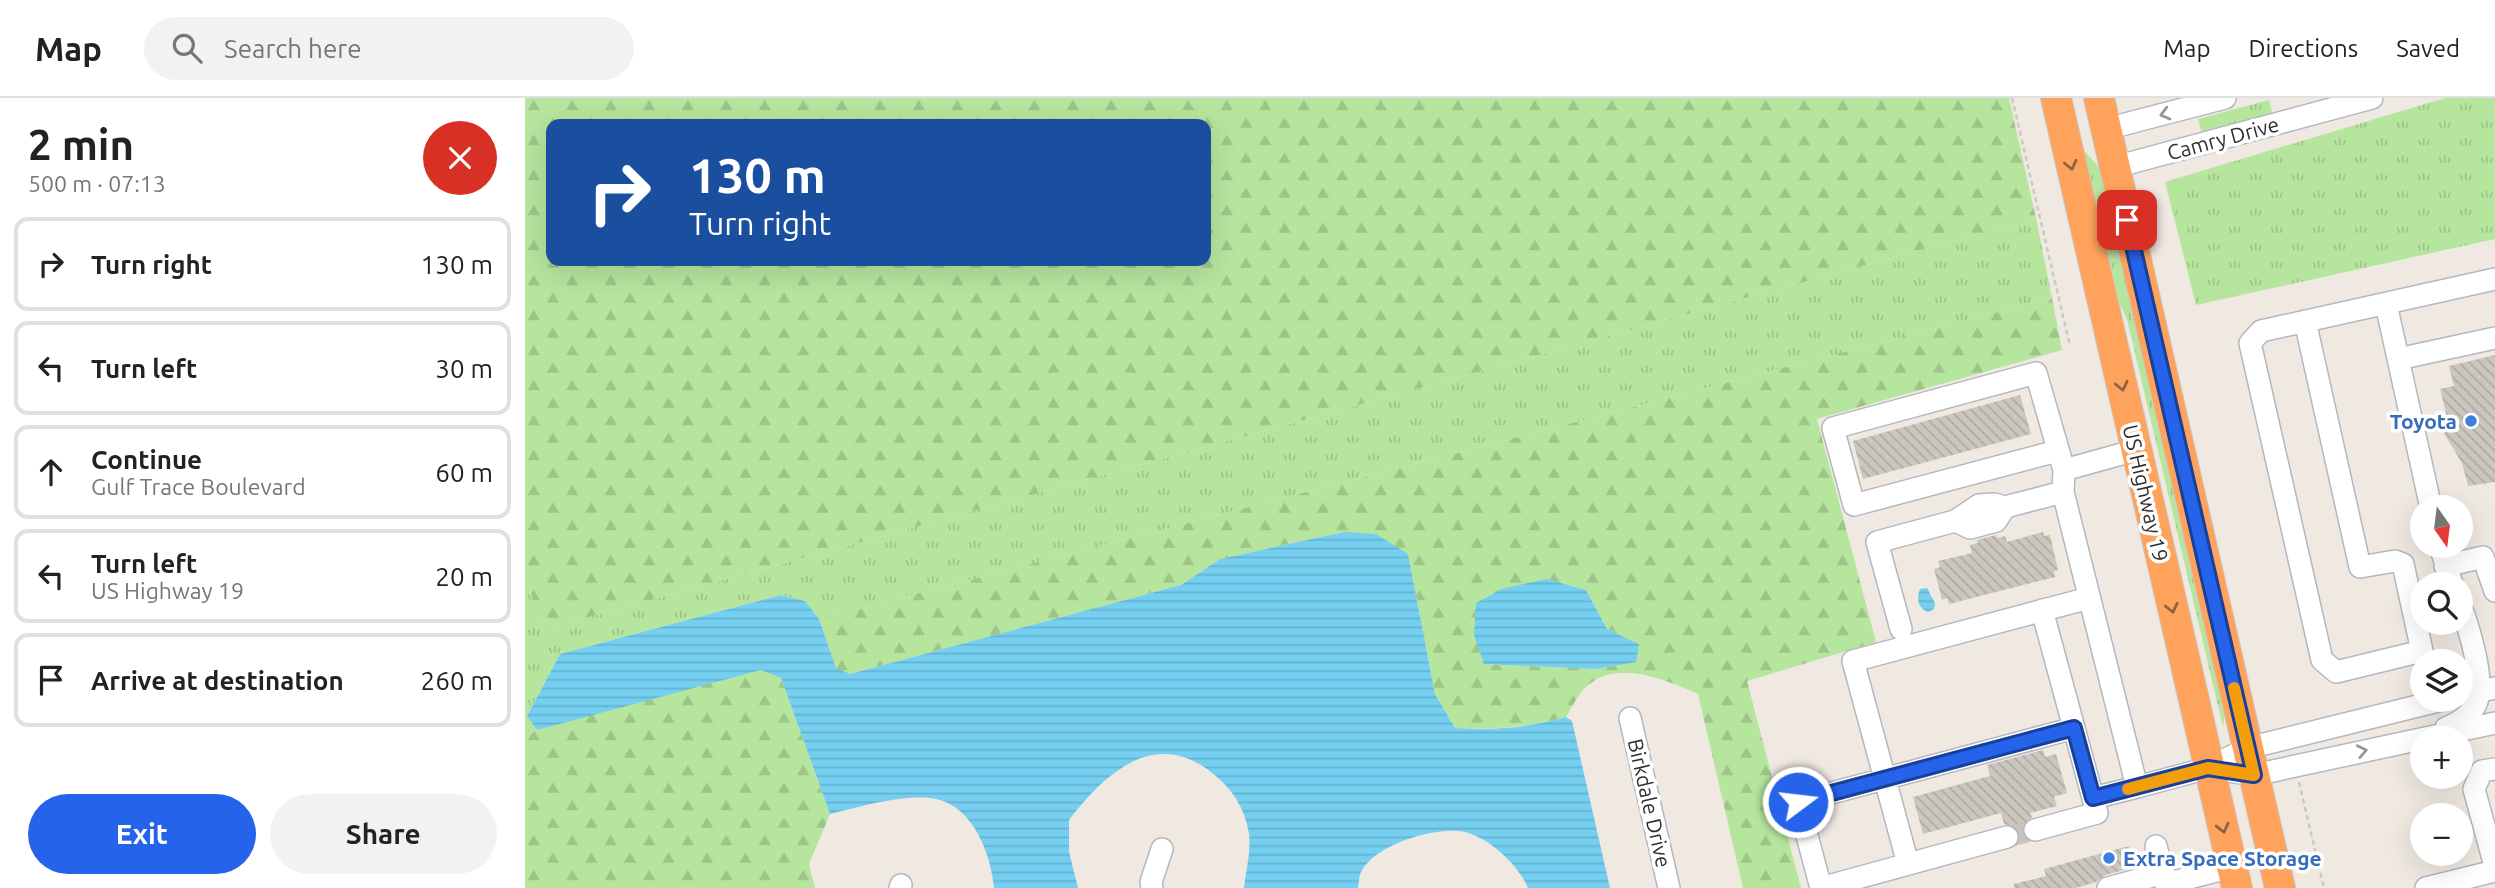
<!DOCTYPE html>
<meta charset="utf-8">
<style>
body{margin:0;font-family:Ubuntu,sans-serif;background:#f2f2f2;color:#222;height:100vh;display:flex;flex-direction:column;font-size:26px;white-space:nowrap}
*{box-sizing:border-box;margin:0}
p{font-size:23px;color:#767676}
.icon{flex:none;width:38px;height:38px;fill:none;stroke:currentColor;stroke-width:2;stroke-linecap:round;stroke-linejoin:round}
.map{position:relative;flex:1;overflow:hidden}
.drawer{display:flex;flex-direction:column;background:#fff;width:525px}
.drawer>*{flex:none}
.hud{position:absolute;left:21px;top:21px;width:665px;height:147px;border-radius:14px;box-shadow:0 7px 28px #0002;background:#1a4fa0;color:#fff;overflow:hidden}
.needle{width:46px;rotate:166deg}
.tools{position:absolute;left:1885px;top:397px;display:grid;gap:14px}
.tools a{display:grid;place-items:center;width:63px;height:63px;border-radius:50%;background:#fff;box-shadow:0 7px 28px #0002;font-size:35px}
.pin{position:absolute;display:grid;place-items:center;width:60px;height:60px;color:#fff;margin:-30px;border-radius:14px;box-shadow:0 4px 10px #0006}
.me{position:absolute;width:77px;margin:-38px;rotate:75deg;stroke-linejoin:round;filter:drop-shadow(0 0 5px #0008)}
.turn{display:flex;align-items:center;gap:24px;height:147px;padding:0 28px;font-size:32px}
.turn .icon{width:91px;height:91px;stroke-width:2.5}
.turn b{display:block;font-size:49px;line-height:60px}
.round{display:grid;place-items:center;flex:none;width:74px;height:74px;border-radius:37px;background:#f2f2f2}
.headline{display:flex;align-items:center;justify-content:space-between;height:119px;padding:0 28px}
h1{font-size:42px;font-weight:600;line-height:52px}
.action{display:flex;gap:14px;margin-top:auto;padding:14px 28px}
.action a{flex:1;height:80px;border-radius:42px;background:#2563eb;color:#fff;font-size:28px;font-weight:600;line-height:80px;text-align:center}
.action a+a{background:#f2f2f2;color:#222}
ul{padding:0;list-style:none}
li{display:flex;align-items:center;gap:21px;height:94px;margin:0 14px 10px;padding:0 14px;border:4px solid #e0e0e0;border-radius:14px}
li div{flex:1}
li b{display:block;font-size:26px}
li em{font-style:normal}
header{display:flex;align-items:center;gap:42px;box-sizing:border-box;height:98px;padding:0 35px;background:#fff;border-bottom:2px solid #e0e0e0}
header strong{font-size:33px}
nav{display:flex;gap:38px;margin-inline-start:auto;font-size:24px}
.search{width:490px;height:63px;background:#f2f2f2;display:flex;align-items:center;gap:18px;box-sizing:border-box;padding:0 24px;border-radius:38px;color:#767676;font-size:26px}
main{display:flex;flex:1;min-height:0}
.map>svg:first-child{display:block}
.grass{fill:url(#grass-tufts)}
.forest{fill:url(#forest-firs);fill-rule:evenodd}
.water{fill:url(#water-rules)}
.building{fill:url(#building-back-hatch)}
.lines{fill:none;stroke-linecap:round;stroke-linejoin:round}
.minor-tunnel{stroke:#c8c4bd;stroke-width:21;stroke-dasharray:21 10;stroke-linecap:butt}
.minor-casing{stroke:#b4b7c1;stroke-width:24}
.highway-casing{stroke:#c9c9c9;stroke-width:32}
.path{stroke:#c9c9c9;stroke-width:2.5;stroke-dasharray:5 3.5;stroke-linecap:butt}
.minor{stroke:#fff;stroke-width:21}
.highway{stroke:#ffa35c;stroke-width:30}
.oneway{stroke:#969696}
.oneway2{stroke:#8c6343}
.route-casing{stroke:#184099;stroke-width:18}
.route{stroke:#2563eb;stroke-width:12}
.slow{stroke:#f59e0b;stroke-width:12}
.shop-dot{fill:#3f7fe0;stroke:#fff;stroke-width:2.5}
.labels{text-anchor:middle;dominant-baseline:central;stroke-width:7;stroke-linejoin:round;paint-order:stroke}
.street-label{font-size:21px;fill:#2e2e2e;stroke:#fff}
.shop-label{font-size:21px;font-weight:bold;fill:#366cbe;stroke:#fff;text-anchor:end}
</style>
<header>
<strong>Map</strong>
<div class="search"><svg class="icon" aria-label="search" viewBox="0 0 24 24"><circle cx="10" cy="10" r="6"/><path d="M15 15l6 6"/></svg>Search here</div>
<nav><a>Map</a><a>Directions</a><a>Saved</a></nav>
</header>
<main>
<section class="drawer">
<div class="headline"><div><h1>2 min</h1><p>500 m · 07:13</p></div><a class="round" style="background:#d93025;color:#fff"><svg class="icon" aria-label="close" viewBox="0 0 24 24"><path d="M6 6l12 12M18 6L6 18"/></svg></a></div>
<ul>
<li><svg class="icon" aria-label="right" viewBox="0 0 24 24"><path d="M7 20v-9h11M14 6l5 5-5 5"/></svg><div><b>Turn right</b></div><em>130 m</em></li>
<li><svg class="icon" aria-label="left" viewBox="0 0 24 24"><path d="M17 20v-9H6M10 6l-5 5 5 5"/></svg><div><b>Turn left</b></div><em>30 m</em></li>
<li><svg class="icon" aria-label="ahead" viewBox="0 0 24 24"><path d="M12 20V5M6 11l6-6 6 6"/></svg><div><b>Continue</b><p>Gulf Trace Boulevard</p></div><em>60 m</em></li>
<li><svg class="icon" aria-label="left" viewBox="0 0 24 24"><path d="M17 20v-9H6M10 6l-5 5 5 5"/></svg><div><b>Turn left</b><p>US Highway 19</p></div><em>20 m</em></li>
<li><svg class="icon" aria-label="arrive" viewBox="0 0 24 24"><path d="M6 21V4h12l-3 4 3 4H6"/></svg><div><b>Arrive at destination</b></div><em>260 m</em></li>
</ul>
<div class="action"><a>Exit</a><a>Share</a></div>
</section>
<div class="map">
<svg width="1970" height="790" viewBox="0 0 1970 790">
<defs>
<pattern id="grass-tufts" width="24" height="20" patternUnits="userSpaceOnUse" patternTransform="scale(1.75)"><rect width="24" height="20" fill="#b6e59e"/><path d="M3 7l-1-3M5 7V3M7 7l1-3M15 17l-1-3M17 17v-4M19 17l1-3" fill="none" stroke="#9dc588"/></pattern>
<pattern id="forest-firs" width="22" height="20" patternUnits="userSpaceOnUse" patternTransform="scale(1.75)"><rect width="22" height="20" fill="#b6e59e"/><path d="M5 1l3.5 6h-7zM16 11l3.5 6h-7z" fill="#9dc588"/></pattern>
<pattern id="water-rules" width="6" height="5" patternUnits="userSpaceOnUse" patternTransform="scale(1.75)"><rect width="6" height="5" fill="#75cff0"/><path d="M0 2.5h6" fill="none" stroke="#66b2ce"/></pattern>
<pattern id="building-back-hatch" width="6" height="6" patternUnits="userSpaceOnUse" patternTransform="scale(1.75)"><rect width="6" height="6" fill="#cbc7bf"/><path d="M-1 5l2 2M0 0l6 6M5-1l2 2" fill="none" stroke="#afaba4"/></pattern>
</defs>
<rect width="100%" height="100%" fill="#efe9e1"/>
<path class="grass" d="M1920,0H1970V141L1671,207L1640,84Z
M1744,2L1748,18L1677,37L1673,21Z
M1556,49L1575,70L1700,616L1698,629L1602,221L1587,191Z
M1511,120L1527,200L294,521L280,503L256,497L35,556L2,618L12,632L0,640V465L14,519L28,529Z"/>
<path class="forest" d="M0,0H1484L1511,120L28,529C7,525 5,484 0,465ZM26,26H681V163H26Z
M1527,200L1537,252L1292,321L1351,544L1222,583L1276,790H1218L1173,596C1140,582 1090,559 1059,591C1052,598 1047,610 1041,619C1003,630 970,631 930,630L910,596L883,456L819,434L695,461L656,487L325,576L311,571L294,521ZM1061,492L1082,531L1114,546L1070,571L959,566Z
M236,572L256,580L305,716L284,766L290,790H0V640L12,632L57,618Z"/>
<path class="water" d="M819,434L851,436L883,456L910,596L930,630C969,632 1003,630 1041,619L1047,623L1085,790H1003C993,766 961,736 934,733C906,730 849,747 836,774C834,778 834,785 833,790H719C721,773 726,753 724,736C720,710 707,690 686,674C629,630 580,675 544,722V754L553,790H469C466,757 449,709 411,701C380,695 335,709 305,716L256,580L236,572L12,632L2,618L35,556L256,497L280,503L294,521L311,570L325,576L656,487L695,461Z
M1021,481L1061,492L1082,531L1114,546L1111,564L1070,571L959,566L949,537L951,505L977,491Z
M1402,490L1410,505L1409,511L1403,514C1393,510 1391,501 1395,491Z"/>
<path class="building" d="M1970,257V384L1943,388L1937,365L1920,337L1917,322L1923,323L1915,291L1929,288L1924,268Z
M1495,297L1506,336L1338,381L1328,343Z
M1518,434L1519,438L1525,437L1533,472L1529,473L1530,479L1424,506L1422,500L1417,502L1409,471L1415,469L1413,463L1447,455L1445,447L1453,445L1452,442L1471,437L1472,440L1480,438L1482,444Z
M1518,652L1520,659L1531,656L1542,695L1529,699L1532,708L1505,715L1507,719L1497,729L1499,739L1495,741L1491,729L1479,726L1476,715L1398,736L1388,699L1465,678L1462,667Z
M1604,748L1610,769L1580,777L1571,784L1551,790H1489V786L1521,778L1519,771Z"/>
<g class="lines">
<path class="minor-tunnel" d="M1482,739L1510,732"/>
<g class="minor-casing">
<path id="minor" d="M1581,31L1700,0
M1590,69L1847,0
M1861,206L1906,410
M1780,223L1835,469L1870,463L1878,466L1897,553L1811,574L1797,562L1725,245L1736,233L1970,181
M1873,261L1970,240
M1611,352L1539,372L1538,394L1612,689L1683,670L1723,650L1917,602
M1532,353L1329,407L1308,330L1511,275L1539,372
M1430,423L1445,430L1471,423L1480,409
M1915,448L1927,486
M1920,468L1958,459L1970,493
M1517,512L1549,630
M1376,531L1352,444L1430,423L1454,407L1469,406L1480,409L1538,394
M1936,597L1970,590
M1105,620L1144,790
M1921,630C1933,625 1945,618 1951,606C1961,585 1944,530 1936,509
M1683,670L1729,677L1970,625
M1970,671L1957,673L1949,691L1970,768
M1568,700L1612,689
M1482,739L1296,790L1273,704L1549,630L1572,715L1510,732
M1631,748L1641,786
M1383,766L1328,563L1564,500
M375,790L376,787
M627,790L626,784L637,751
M1583,790L1639,775
M1642,790L1641,786L1707,769
M1901,790L1970,773"/>
</g>
<g class="highway-casing">
<path id="highway" d="M1531,0L1712,790
M1574,0L1755,790"/>
</g>
<path class="path" d="M1487,0L1545,248
M1774,684L1799,790"/>
<use href="#minor" class="minor"/>
<use href="#highway" class="highway"/>
</g>
<defs><path id="oneway-chevron" d="M-2-3.5L2.5 0L-2 3.5" fill="none" stroke-width="1.6" stroke-linecap="round" stroke-linejoin="round" transform="scale(1.75)"/></defs>
<g class="oneway">
<use href="#oneway-chevron" transform="translate(1640 16) rotate(165)"/>
<use href="#oneway-chevron" transform="translate(1837 653) rotate(-12)"/>
</g>
<g class="oneway2">
<use href="#oneway-chevron" transform="translate(1546 67) rotate(77)"/>
<use href="#oneway-chevron" transform="translate(1597 288) rotate(77)"/>
<use href="#oneway-chevron" transform="translate(1647 510) rotate(77)"/>
<use href="#oneway-chevron" transform="translate(1698 730) rotate(76)"/>
</g>
<g class="lines">
<g class="route-casing">
<path id="route" d="M1273,704L1549,630L1568,700L1683,670L1729,677L1602,122"/>
</g>
<use href="#route" class="route"/>
<path class="slow" d="M1603,691L1683,670L1729,677L1709,590"/>
</g>
<g class="shop-dot">
<circle cx="1946" cy="323" r="7"/>
<circle cx="1584" cy="760" r="7"/>
</g>
<g class="labels">
<g class="street-label">
<text transform="translate(1698 40) rotate(-15)">Camry Drive</text>
<text transform="translate(1621 395) rotate(77)">US Highway 19</text>
<text transform="translate(1125 705) rotate(77)">Birkdale Drive</text>
</g>
<g class="shop-label">
<text x="1932" y="323">Toyota</text>
<text x="1598" y="760" text-anchor="start">Extra Space Storage</text>
</g>
</g>
</svg>
<div class="tools">
<a><svg class="needle" viewBox="-14 -14 28 28"><path d="M0-13l5 13h-10z" fill="#e53935"/><path d="M0 13l5-13h-10z" fill="#767676"/></svg></a>
<a><svg class="icon" aria-label="search" viewBox="0 0 24 24"><circle cx="10" cy="10" r="6"/><path d="M15 15l6 6"/></svg></a>
<a><svg class="icon" aria-label="layers" viewBox="0 0 24 24"><path d="M12 4l9 5-9 5-9-5zM3 14l9 5 9-5"/></svg></a>
<a>+</a>
<a>−</a>
</div>
<div class="pin" style="left:1602px;top:122px;background:#d93025"><svg class="icon" aria-label="arrive" viewBox="0 0 24 24"><path d="M6 21V4h12l-3 4 3 4H6"/></svg></div>
<svg class="me" style="left:1273px;top:704px" viewBox="-20 -20 40 40"><circle r="17" fill="#2563eb" stroke="#fff" stroke-width="3"/><path d="M0-11L8 9 0 5-8 9z" fill="#fff"/></svg>
<div class="hud">
<div class="turn"><svg class="icon" aria-label="right" viewBox="0 0 24 24"><path d="M7 20v-9h11M14 6l5 5-5 5"/></svg><div><b>130 m</b>Turn right</div></div>
</div>
</div>
</main>
